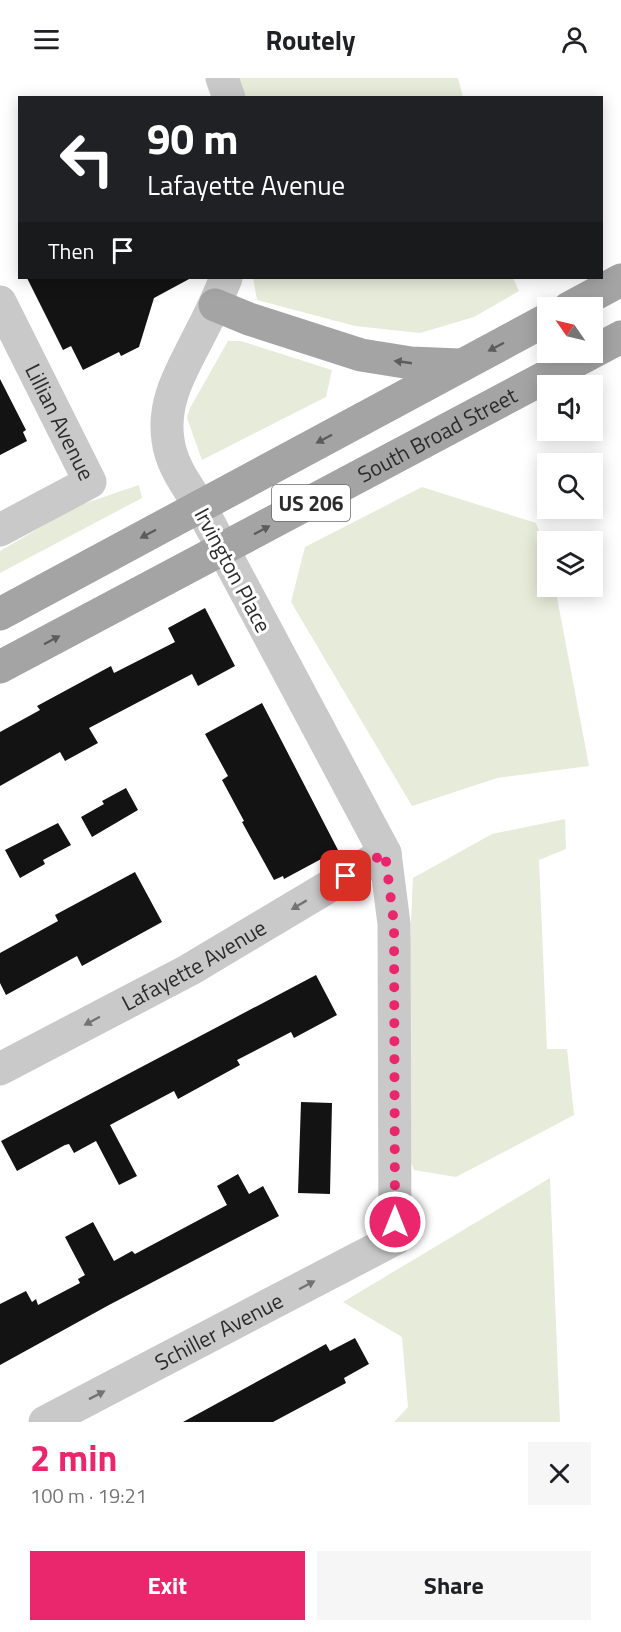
<!DOCTYPE html>
<meta charset="utf-8">
<style>
body{margin:0;font-family:"Titillium Web",sans-serif;background:#f6f6f6;color:#202124;height:100vh;display:flex;flex-direction:column;font-size:22px;white-space:nowrap}
*{box-sizing:border-box;margin:0}
p{font-size:20px;color:#757577}
.icon{flex:none;width:33px;height:33px;fill:none;stroke:currentColor;stroke-width:2;stroke-linecap:round;stroke-linejoin:round}
.map{position:relative;height:1344px;overflow:hidden}
.sheet{display:flex;flex-direction:column;background:#fff;flex:1}
.sheet>*{flex:none}
.hud{position:absolute;left:18px;top:18px;width:585px;height:183px;border-radius:0px;box-shadow:0 3px 15px #0003;background:#202124;color:#fff;overflow:hidden}
.needle{width:39px;rotate:304deg}
.buttons{position:absolute;left:537px;top:219px;display:grid;gap:12px}
.buttons a{display:grid;place-items:center;width:66px;height:66px;border-radius:0px;background:#fff;box-shadow:0 3px 15px #0003;font-size:30px}
.pin{position:absolute;display:grid;place-items:center;width:51px;height:51px;color:#fff;margin:-26px;border-radius:12px;box-shadow:0 3px 9px #0006}
.me{position:absolute;width:66px;margin:-33px;rotate:0deg;stroke-linejoin:round;filter:drop-shadow(0 0 4px #0008)}
.turn{display:flex;align-items:center;gap:21px;height:126px;padding:0 30px;font-size:27px}
.turn .icon{width:78px;height:78px;stroke-width:2.5}
.turn b{display:block;font-size:42px;line-height:51px}
.then{display:flex;align-items:center;height:57px;padding:0 30px;background:#0003;gap:12px;font-size:22px}
.round{display:grid;place-items:center;flex:none;width:63px;height:63px;border-radius:0px;background:#f6f6f6}
.head{display:flex;align-items:center;justify-content:space-between;height:102px;padding:0 30px}
h1{font-size:36px;font-weight:700;line-height:45px;color:#ea276c}
.cta{display:flex;gap:12px;margin-top:auto;padding:12px 30px}
.cta a{flex:1;height:69px;border-radius:0px;background:#ea276c;color:#fff;font-size:24px;font-weight:700;line-height:69px;text-align:center}
.cta a+a{background:#f6f6f6;color:#202124}
header{display:flex;justify-content:space-between;align-items:center;height:78px;padding:0 30px;background:#fff;font-size:27px;font-weight:700}
.map>svg:first-child{display:block}
.green{fill:#e7ebd9}
.building{fill:#131313}
.lines{fill:none;stroke-linecap:round;stroke-linejoin:round}
.minor{stroke:#c9c9c9;stroke-width:33}
.major{stroke:#a4a4a4;stroke-width:33}
.oneway{fill:#5c5c5c}
.oneway2{fill:#737373}
.route{stroke:#ea276c;stroke-width:10;stroke-dasharray:0 18}
.labels{text-anchor:middle;dominant-baseline:central;stroke-width:6;stroke-linejoin:round;paint-order:stroke}
.shield{fill:#fff;stroke:#6b6b6b;stroke-width:1.5}
.shield-label{font-size:21px;font-weight:bold;fill:#2c2c2c}
.street-label{font-size:22px;fill:#2c2c2c;stroke:#fff}
</style>
<header><svg class="icon" aria-label="menu" viewBox="0 0 24 24"><path d="M4 6h16M4 12h16M4 18h16"/></svg>Routely<svg class="icon" aria-label="person" viewBox="0 0 24 24"><circle cx="12" cy="8" r="4"/><path d="M4 21q1-7 8-7t8 7"/></svg></header>
<div class="map">
<svg width="621" height="1344" viewBox="0 0 621 1344">
<rect width="100%" height="100%" fill="#fff"/>
<path class="green" d="M237,0H458L463,19H245Z
M253,200H513L519,213L474,239L420,255L355,248L257,222Z
M228,263H241L332,292L326,319L202,382L187,340L190,330Z
M139,407L142,420L0,495V473L77,428Z
M422,409L536,445L547,473L548,508L555,509L589,688L497,700L412,728L291,524L305,469Z
M565,741L566,771L539,782L547,971H567L574,1037L456,1099L414,1092L401,1058L413,800L492,756Z
M550,1100L560,1344H394L408,1329L402,1259L343,1224Z"/>
<path class="building" d="M27,200H191L154,220L139,269L121,278L119,274L83,292L71,268L63,272Z
M0,301L26,352L23,354L27,363L0,377Z
M205,530L235,588L198,608L192,596L89,650L98,665L65,683L60,674L0,708V654L40,632L37,628L111,588L114,595L175,564L168,550Z
M262,625L338,772L284,801L283,798L274,802L242,744L244,743L222,702L228,698L205,656Z
M126,710L138,732L92,759L81,739L104,726L102,723Z
M58,745L71,767L43,782L45,786L20,800L5,772Z
M135,794L162,844L82,888L77,878L6,917L0,905V875L58,843L55,837Z
M316,897L337,937L294,960L291,954L237,982L240,987L178,1021L174,1013L110,1047L137,1098L119,1107L96,1063L74,1075L69,1066L65,1067L17,1093L1,1063Z
M301,1024L332,1025L330,1116L298,1115Z
M238,1096L249,1116L263,1108L279,1138L109,1227L0,1287V1226L26,1213L32,1224L36,1221L38,1227L80,1205L78,1201L85,1197L65,1159L93,1144L114,1183L132,1173L135,1176L227,1127L217,1108Z
M355,1260L369,1286L344,1300L346,1305L273,1344H183L326,1266L330,1273Z"/>
<g class="lines">
<g class="minor">
<path d="M222,0L229,20"/>
<path id="s1" d="M0,224L90,404L0,452"/>
<path id="s2" d="M0,991L189,892L385,775"/>
<path id="s3" d="M45,1344L395,1161L394,846L385,775L200,428C187,408 171,387 168,362C162,323 182,292 199,258C209,239 218,220 226,200"/>
</g>
<g class="major">
<path d="M215,227L249,241L361,277L411,285L459,287"/>
<path d="M569,230L621,202"/>
<path d="M0,536L548,241"/>
<path id="s4" d="M0,589L621,259"/>
</g>
</g>
<defs><path id="oneway-solid" d="M-6-.8H1V-3.2L6.5 0L1 3.2V.8H-6Z" transform="scale(1.5)"/></defs>
<g class="oneway">
<use href="#oneway-solid" transform="translate(496 269) rotate(152)"/>
<use href="#oneway-solid" transform="translate(403 284) rotate(-172)"/>
<use href="#oneway-solid" transform="translate(324 361) rotate(152)"/>
<use href="#oneway-solid" transform="translate(262 452) rotate(-28)"/>
<use href="#oneway-solid" transform="translate(148 456) rotate(152)"/>
<use href="#oneway-solid" transform="translate(52 562) rotate(-28)"/>
</g>
<g class="oneway2">
<use href="#oneway-solid" transform="translate(299 827) rotate(149)"/>
<use href="#oneway-solid" transform="translate(92 943) rotate(152)"/>
<use href="#oneway-solid" transform="translate(307 1207) rotate(-28)"/>
<use href="#oneway-solid" transform="translate(97 1317) rotate(-27)"/>
</g>
<g class="lines">
<path class="route" d="M346,798L385,775L394,846L395,1144"/>
</g>
<g class="labels">
<rect class="shield" x="272" y="407" width="78" height="36" rx="4.5"/>
<g class="shield-label">
<text x="311" y="425">US 206</text>
</g>
<g class="street-label">
<text stroke="none"><textPath href="#s1" startOffset="134">Lillian Avenue</textPath></text>
<text stroke="none"><textPath href="#s4" startOffset="495">South Broad Street</textPath></text>
<text transform="translate(233 492) rotate(62)">Irvington Place</text>
<text stroke="none"><textPath href="#s2" startOffset="220">Lafayette Avenue</textPath></text>
<text stroke="none"><textPath href="#s3" startOffset="196">Schiller Avenue</textPath></text>
</g>
</g>
</svg>
<div class="buttons">
<a><svg class="needle" viewBox="-14 -14 28 28"><path d="M0-13l5 13h-10z" fill="#e53935"/><path d="M0 13l5-13h-10z" fill="#757577"/></svg></a>
<a><svg class="icon" aria-label="sound" viewBox="0 0 24 24"><path d="M4 9h4l5-4v14l-5-4H4zM17 9q2 3 0 6"/></svg></a>
<a><svg class="icon" aria-label="search" viewBox="0 0 24 24"><circle cx="10" cy="10" r="6"/><path d="M15 15l6 6"/></svg></a>
<a><svg class="icon" aria-label="layers" viewBox="0 0 24 24"><path d="M12 4l9 5-9 5-9-5zM3 14l9 5 9-5"/></svg></a>
</div>
<div class="pin" style="left:346px;top:798px;background:#d93025"><svg class="icon" aria-label="arrive" viewBox="0 0 24 24"><path d="M6 21V4h12l-3 4 3 4H6"/></svg></div>
<svg class="me" style="left:395px;top:1144px" viewBox="-20 -20 40 40"><circle r="17" fill="#ea276c" stroke="#fff" stroke-width="3"/><path d="M0-11L8 9 0 5-8 9z" fill="#fff"/></svg>
<div class="hud">
<div class="turn"><svg class="icon" aria-label="left" viewBox="0 0 24 24"><path d="M17 20v-9H6M10 6l-5 5 5 5"/></svg><div><b>90 m</b>Lafayette Avenue</div></div>
<div class="then">Then<svg class="icon" aria-label="arrive" viewBox="0 0 24 24"><path d="M6 21V4h12l-3 4 3 4H6"/></svg></div>
</div>
</div>
<section class="sheet">
<div class="head"><div><h1>2 min</h1><p>100 m · 19:21</p></div><a class="round"><svg class="icon" aria-label="close" viewBox="0 0 24 24"><path d="M6 6l12 12M18 6L6 18"/></svg></a></div>
<div class="cta"><a>Exit</a><a>Share</a></div>
</section>
